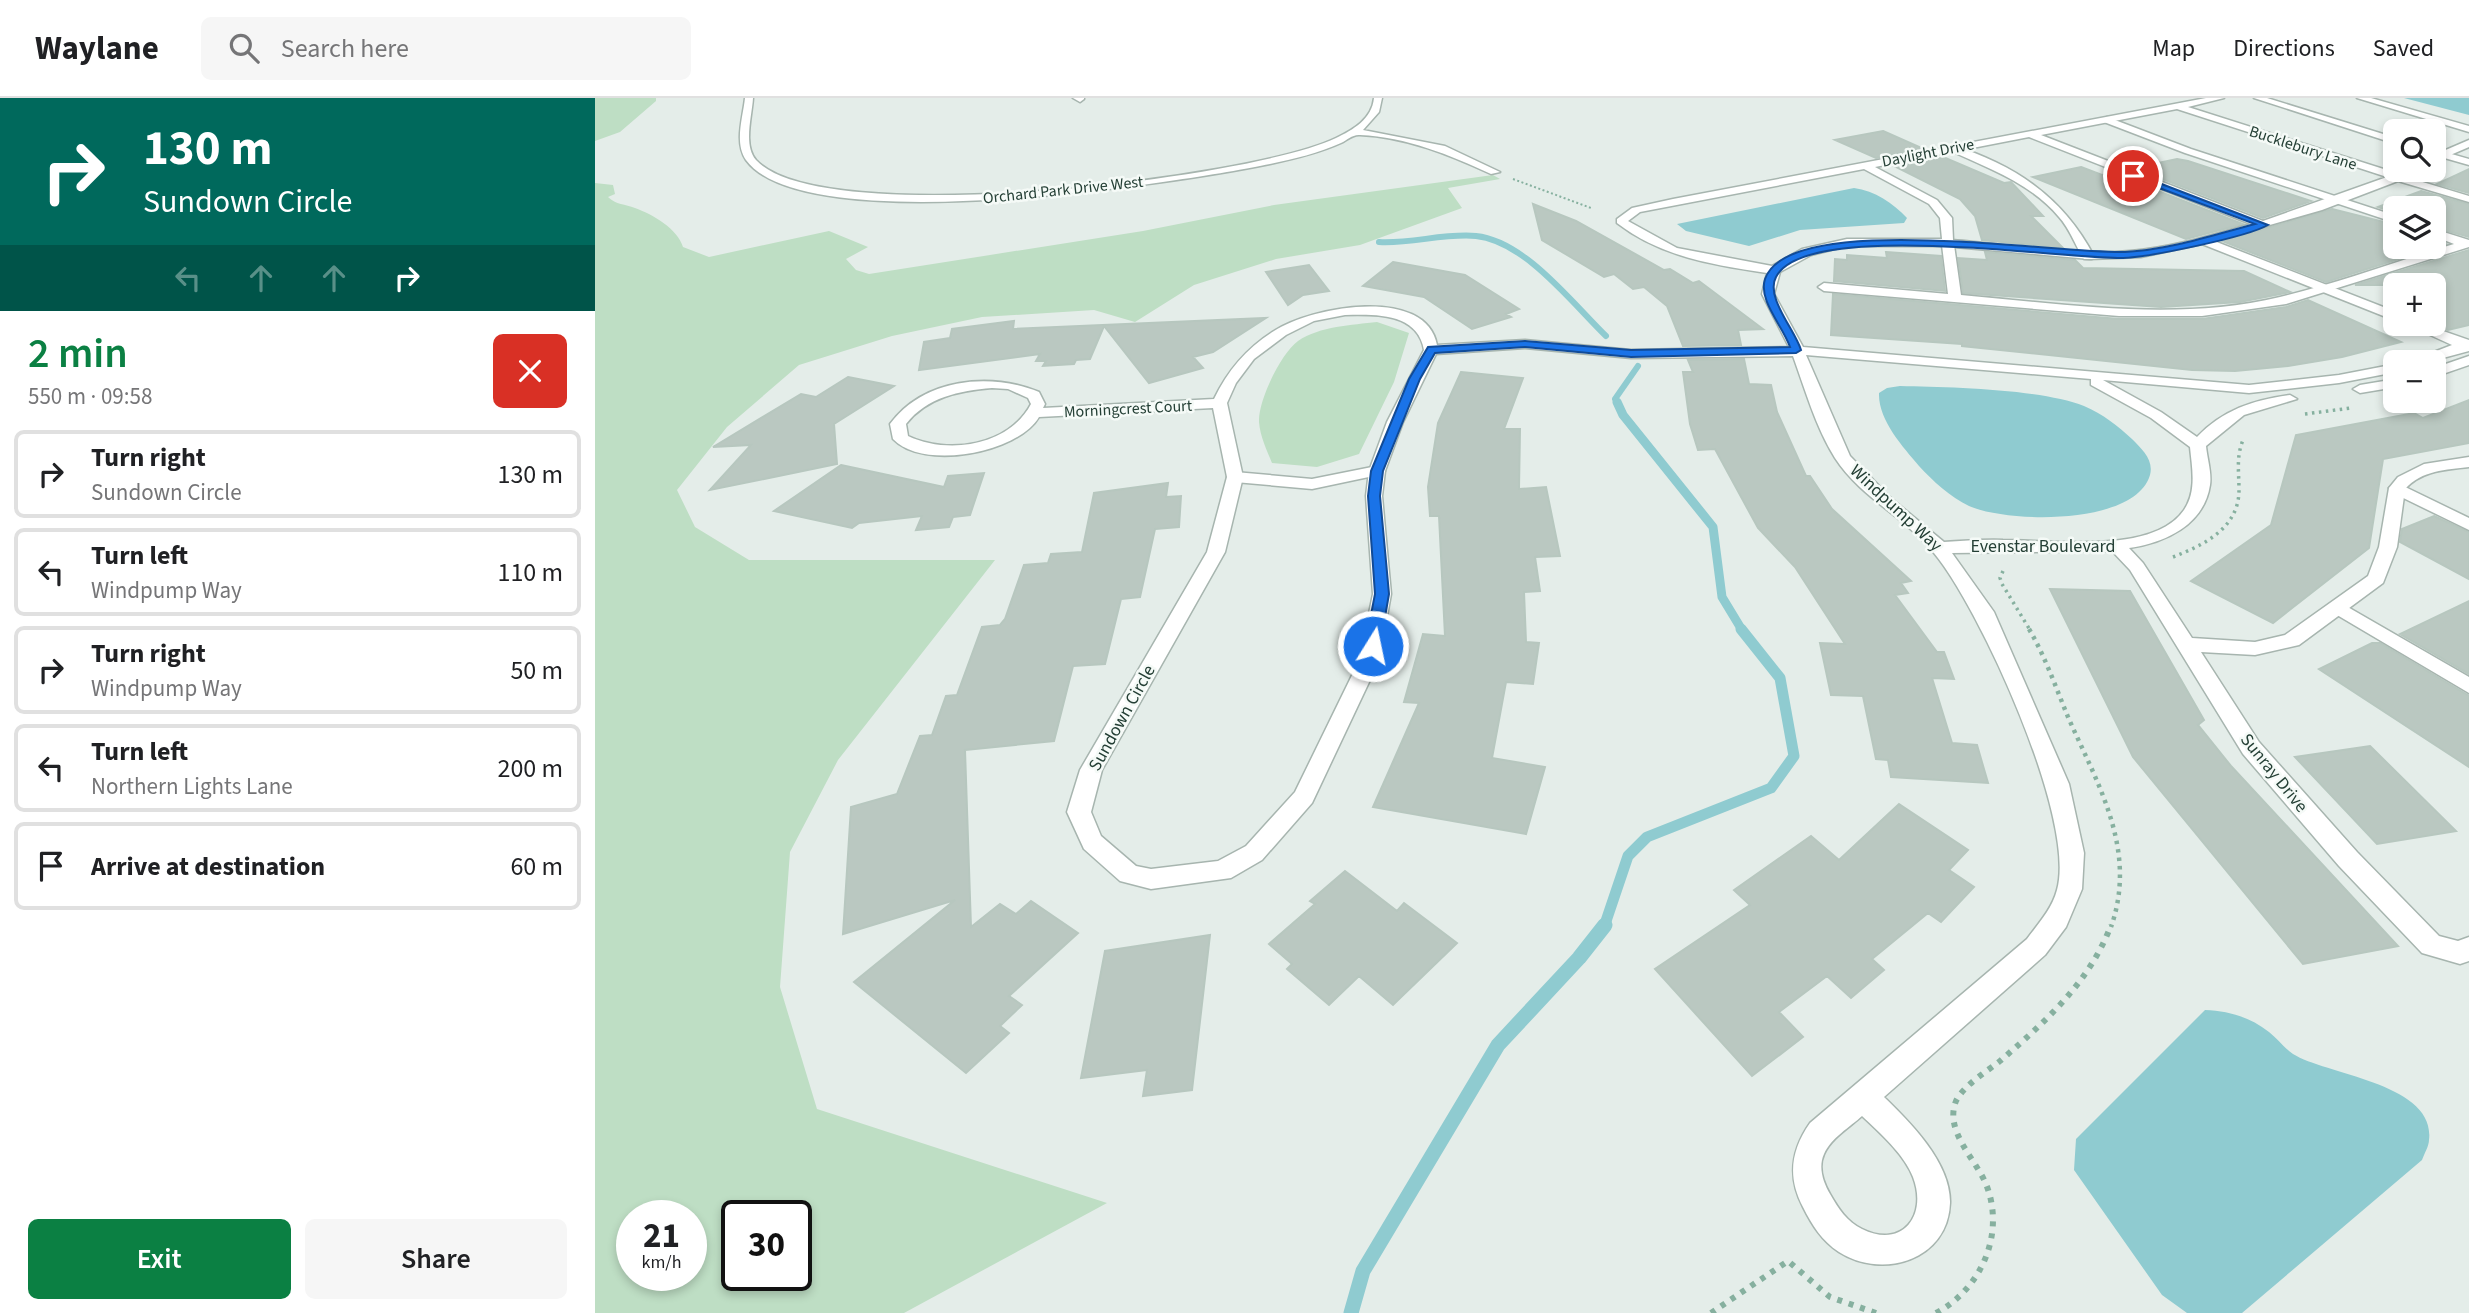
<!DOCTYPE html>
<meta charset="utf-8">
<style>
body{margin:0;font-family:"Source Sans 3",sans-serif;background:#f6f6f6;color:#202124;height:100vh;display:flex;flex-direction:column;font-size:26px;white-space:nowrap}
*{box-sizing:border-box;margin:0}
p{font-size:23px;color:#757577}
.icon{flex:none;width:38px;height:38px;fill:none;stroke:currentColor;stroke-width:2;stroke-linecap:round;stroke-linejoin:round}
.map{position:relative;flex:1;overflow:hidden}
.drawer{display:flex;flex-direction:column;background:#fff;width:595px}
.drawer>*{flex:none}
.hud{background:#00695c;color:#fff;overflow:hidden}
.buttons{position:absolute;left:1788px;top:21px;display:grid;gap:14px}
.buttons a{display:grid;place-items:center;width:63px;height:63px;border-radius:10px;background:#fff;box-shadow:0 4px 10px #0003;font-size:35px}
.speed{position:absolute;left:21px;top:1102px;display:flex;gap:14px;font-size:35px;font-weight:700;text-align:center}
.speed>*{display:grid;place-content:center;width:91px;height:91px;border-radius:50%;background:#fff;box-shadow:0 4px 10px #0003;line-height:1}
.speed small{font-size:18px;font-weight:400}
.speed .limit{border:4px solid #111;border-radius:10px;background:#fff;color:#111}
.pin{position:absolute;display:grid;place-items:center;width:60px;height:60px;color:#fff;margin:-30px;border:4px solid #fff;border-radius:50%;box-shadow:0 2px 7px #0007}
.me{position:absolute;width:77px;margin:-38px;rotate:10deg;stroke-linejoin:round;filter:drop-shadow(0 0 5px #0008)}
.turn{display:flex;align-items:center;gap:24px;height:147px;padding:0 28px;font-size:32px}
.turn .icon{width:91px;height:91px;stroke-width:2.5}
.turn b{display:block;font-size:49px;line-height:60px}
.lanes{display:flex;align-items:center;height:66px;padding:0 28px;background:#0003;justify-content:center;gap:35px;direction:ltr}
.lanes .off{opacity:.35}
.round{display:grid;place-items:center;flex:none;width:74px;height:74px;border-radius:10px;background:#f6f6f6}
.summary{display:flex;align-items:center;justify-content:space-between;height:119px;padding:0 28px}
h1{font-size:42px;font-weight:600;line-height:52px;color:#0b8043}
.button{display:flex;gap:14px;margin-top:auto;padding:14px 28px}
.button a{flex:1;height:80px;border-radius:10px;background:#0b8043;color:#fff;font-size:28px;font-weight:600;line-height:80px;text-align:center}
.button a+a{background:#f6f6f6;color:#202124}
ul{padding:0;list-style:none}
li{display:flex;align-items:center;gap:21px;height:88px;margin:0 14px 10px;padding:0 14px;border:4px solid #e0e0e0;border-radius:10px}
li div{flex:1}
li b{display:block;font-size:26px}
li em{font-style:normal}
header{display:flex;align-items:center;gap:42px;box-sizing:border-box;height:98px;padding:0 35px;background:#fff;border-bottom:2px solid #e0e0e0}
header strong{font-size:33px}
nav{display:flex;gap:38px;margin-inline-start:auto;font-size:24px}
.search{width:490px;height:63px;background:#f6f6f6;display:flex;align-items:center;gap:18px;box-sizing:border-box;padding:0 24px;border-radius:10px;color:#757577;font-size:26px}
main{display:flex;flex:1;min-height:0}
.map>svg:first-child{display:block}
.green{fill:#bedec4;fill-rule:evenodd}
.water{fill:#8fcbd0}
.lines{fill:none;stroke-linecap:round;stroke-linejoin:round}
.stream-far3{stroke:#8fcbd0;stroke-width:6}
.stream-far2{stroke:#8fcbd0;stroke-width:9}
.stream-far1{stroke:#8fcbd0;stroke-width:11}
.stream{stroke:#8fcbd0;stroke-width:15}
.building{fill:#bac8c1;stroke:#b7c7bf;stroke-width:2}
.service-casing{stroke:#a7b5af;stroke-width:3}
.minor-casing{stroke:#a7b5af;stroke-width:3}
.path-far3{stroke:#86b09f;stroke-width:2;stroke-dasharray:2 2.5;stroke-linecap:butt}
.path-far2{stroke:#86b09f;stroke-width:3.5;stroke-dasharray:2.5 4.5;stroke-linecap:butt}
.path-far1{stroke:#86b09f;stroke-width:4.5;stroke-dasharray:3.5 5;stroke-linecap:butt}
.path{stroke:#86b09f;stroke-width:6;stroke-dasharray:5 7;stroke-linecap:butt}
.service{fill:#fff;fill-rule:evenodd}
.minor{fill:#fff;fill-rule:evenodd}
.route{fill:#1a73e8;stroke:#114b97;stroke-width:2}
.labels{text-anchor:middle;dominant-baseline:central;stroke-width:5;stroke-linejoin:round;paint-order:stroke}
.far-street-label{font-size:16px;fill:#243f35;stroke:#f5faf7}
.street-label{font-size:18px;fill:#243f35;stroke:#f5faf7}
</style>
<header>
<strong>Waylane</strong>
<div class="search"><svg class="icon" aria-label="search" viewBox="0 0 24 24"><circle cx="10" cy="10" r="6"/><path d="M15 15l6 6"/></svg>Search here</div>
<nav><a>Map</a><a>Directions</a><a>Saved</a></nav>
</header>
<main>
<section class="drawer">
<div class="hud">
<div class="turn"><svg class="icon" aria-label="right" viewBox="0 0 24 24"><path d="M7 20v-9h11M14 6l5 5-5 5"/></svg><div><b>130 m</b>Sundown Circle</div></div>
<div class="lanes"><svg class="icon off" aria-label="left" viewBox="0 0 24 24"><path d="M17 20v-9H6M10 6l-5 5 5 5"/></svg><svg class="icon off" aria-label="ahead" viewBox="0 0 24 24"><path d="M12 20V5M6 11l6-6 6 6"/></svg><svg class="icon off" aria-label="ahead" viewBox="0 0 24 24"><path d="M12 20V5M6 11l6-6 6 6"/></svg><svg class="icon" aria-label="right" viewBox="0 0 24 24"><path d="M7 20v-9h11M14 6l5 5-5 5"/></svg></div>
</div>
<div class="summary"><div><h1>2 min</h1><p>550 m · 09:58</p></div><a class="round" style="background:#d93025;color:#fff"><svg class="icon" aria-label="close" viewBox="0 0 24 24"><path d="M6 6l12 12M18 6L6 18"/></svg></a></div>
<ul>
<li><svg class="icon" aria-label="right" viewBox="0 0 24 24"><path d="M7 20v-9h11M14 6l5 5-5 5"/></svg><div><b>Turn right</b><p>Sundown Circle</p></div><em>130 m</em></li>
<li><svg class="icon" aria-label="left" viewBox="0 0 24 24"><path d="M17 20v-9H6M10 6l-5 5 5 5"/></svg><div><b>Turn left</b><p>Windpump Way</p></div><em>110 m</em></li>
<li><svg class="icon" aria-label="right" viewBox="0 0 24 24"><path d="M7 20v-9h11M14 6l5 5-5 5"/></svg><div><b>Turn right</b><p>Windpump Way</p></div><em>50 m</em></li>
<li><svg class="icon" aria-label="left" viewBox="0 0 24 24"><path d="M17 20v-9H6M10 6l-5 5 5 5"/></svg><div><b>Turn left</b><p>Northern Lights Lane</p></div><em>200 m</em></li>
<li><svg class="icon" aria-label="arrive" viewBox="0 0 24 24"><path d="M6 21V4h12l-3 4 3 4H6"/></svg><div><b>Arrive at destination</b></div><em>60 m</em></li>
</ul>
<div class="button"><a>Exit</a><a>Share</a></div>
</section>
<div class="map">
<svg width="1874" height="1215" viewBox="0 0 1874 1215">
<rect width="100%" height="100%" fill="#e4ede9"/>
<path class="green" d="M0,0H61V3L25,34L0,43Z
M898,77L905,81L853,90L867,110L765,147L681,161L599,187L540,224L499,212L387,219L297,238L204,267L132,329L82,392L100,429L154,462H400L243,662L195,754L185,889L222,1011L512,1105L309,1215H0V85L18,87L20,96L13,99C21,107 30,106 40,110C57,116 83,131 88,149L114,159L234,133L273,149L251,161L261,172L274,176L548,133L679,107ZM37,1118H96V1178H37ZM142,1118H201V1178H142Z
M782,224L814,235L799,284L764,356L722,369L677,365C672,353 665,338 664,324C663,303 686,255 703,243C725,228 757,227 782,224Z"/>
<path class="water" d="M1809,0H1874V17Z
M1259,90C1280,93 1298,105 1312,120L1309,125L1205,132L1154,148L1091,133L1082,126Z
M1305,288C1354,289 1446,291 1489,308C1508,316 1523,328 1537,341C1547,351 1559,362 1555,377C1540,428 1412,425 1374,408C1355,399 1338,383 1324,368C1308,349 1283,322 1284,295L1292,290Z
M1610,912C1634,913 1655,919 1674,934C1683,941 1689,950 1698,956C1731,977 1841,985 1834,1042C1834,1048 1829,1056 1827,1062L1647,1215H1592L1567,1197L1479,1072L1481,1041Z"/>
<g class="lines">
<path class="stream-far3" d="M784,144C816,146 849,135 881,138C930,143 977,205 1011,238
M1023,306L1020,301L1043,268"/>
<path class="stream-far2" d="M1022,304L1028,317L1118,429L1127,499L1147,532"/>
<path class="stream-far1" d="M1009,829L1033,758L1052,739L1176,690L1199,658L1185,580L1146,531"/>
<path class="stream" d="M756,1215L768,1173L903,947L984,860L1010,827"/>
</g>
<path class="building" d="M1288,33L1329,51L1281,60L1240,42Z
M1348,59L1409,85L1416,84L1448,118H1436L1468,150L1387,142L1380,118L1365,101L1299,68Z
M1582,61L1593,63L1716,103L1668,120L1539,70Z
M1486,69L1507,77L1517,75L1648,126L1591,141L1438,79Z
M1874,71V95L1842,86Z
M1826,93L1874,106V139L1839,129V110H1801V115L1783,109Z
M938,106L981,123L1069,172L1075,171L1098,185L1104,183L1168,231L1143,232L1146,247L1088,248L1072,208L1049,189L1038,191L1019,176L1009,179L947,142Z
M1737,111L1801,127V149H1839V141L1851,146L1731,184L1627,143Z
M1874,152V227L1853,232L1839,227V187H1760Z
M1291,154L1346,158L1350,193L1239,183L1240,161L1252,162V157L1292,160Z
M1390,154L1480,162L1488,170L1649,173L1695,194L1645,204L1566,209L1368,195L1363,160L1392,162Z
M798,164L870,177L924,211L911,216L916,219L877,231L829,199L768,188Z
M714,167L734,193L708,197L693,207L671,174Z
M1238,196L1524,221H1607L1691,209L1713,202L1806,244L1747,259L1693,268L1640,273L1597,272L1367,248V246L1236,237Z
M671,220L618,254L598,259L608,270L554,285L509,228L495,261L481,262L479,266L448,268L451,263H441L445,256L324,272L329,244L355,240L357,231L419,223L418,231Z
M1149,261L1154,286L1176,287L1182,314L1211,378H1215L1237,411L1316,483L1306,485L1313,495L1300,497L1342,554H1349L1359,581L1337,580L1357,645L1382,647L1393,685L1296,679L1293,662L1281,661L1268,598L1236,597L1225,545L1250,546L1200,469L1163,430L1120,351L1103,352L1095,326L1088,274H1098L1093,262Z
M866,274L928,280L909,331H925L924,391L951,389L965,458L940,459L945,493L929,494L931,544L944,545L938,586L911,584L897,660L950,669L931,736L778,709L824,605L809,604L828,536L850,538L844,418H835L833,389L843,325Z
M253,279L299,288L239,326L242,366L115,392L156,347L118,349L206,296L221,299Z
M1874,302V345L1788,361L1774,450L1678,525L1596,483L1676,427L1701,337L1819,315L1828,320Z
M246,367L349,389L353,378L389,375L375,417L358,419L354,429L321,432L327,418L264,425L257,430L179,413Z
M573,385L571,399L586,398L584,429L560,431L545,499L526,501L510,566L478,568L459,643L370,652L376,829L405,806L421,816L436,803L483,835L414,898L427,907L405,928L414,935L371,975L259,884L360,802L248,836L256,709L302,696L325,638L337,637L351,598L362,597L387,529L405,527L410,521L429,467L453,465L456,456L487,454L499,395Z
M1839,418L1874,434V481L1805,444L1807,431Z
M1455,491L1535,493L1609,622L1603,627L1636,668L1803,848L1708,866L1538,659Z
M1874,503V576L1805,536Z
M1777,545H1785L1874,598V669L1724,571Z
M1775,648L1861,733L1782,746L1700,659Z
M1304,706L1373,752L1354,772L1379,789L1346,824L1333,815L1277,861L1289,872L1256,900L1232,878L1184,914L1208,939L1157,978L1060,871L1155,807L1139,792L1216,738L1244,762Z
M750,773L802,813L809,805L862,845L798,907L764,878L734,907L692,871L697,866L674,846L720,806L715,803Z
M615,837L597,992L548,998L552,972L486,980L510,853Z"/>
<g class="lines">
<g class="service-casing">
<path id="service" d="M1659,0H1672L1801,40V46Z
M1512,19L1596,51L1801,118V125L1590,55L1509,24Z
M1357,47C1420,67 1468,99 1499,158L1497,161H1489C1480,147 1475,131 1464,119C1436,85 1392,70 1354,52Z
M1839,51L1874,61V67L1839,57Z
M1839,131L1874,142V149L1691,206L1607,218H1524L1229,193L1223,189L1229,185L1353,196L1347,147L1353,143L1359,147L1366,197C1470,206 1581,224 1685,199C1744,185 1802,163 1859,146L1839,138Z
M782,368L790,373L788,376L717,391L640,384L632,379L640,374L717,381Z
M1802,385L1874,420V432L1796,394L1794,390Z
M1744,504L1874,579V595L1737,514L1734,510Z"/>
</g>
<g class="minor-casing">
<path id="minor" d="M150,0H158C157,18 148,47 161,62C226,133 656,81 741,40C758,32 777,21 779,0H787L784,14L768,32L850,48L905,74L896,76C855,57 811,39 765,37C758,36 752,42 746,45C724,55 699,61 675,66C583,85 210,143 151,62C139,45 148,19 150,0Z
M478,0H489V1L485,4Z
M1611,0H1629L1593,9L1801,75L1822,72L1811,79L1874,98V104L1803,83L1727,112L1619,143L1801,214V223L1607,146L1546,159L1495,161L1348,148H1252L1216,157L1185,174L1179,196L1208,249L1654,287L1744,277L1801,266V274L1744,285L1654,295L1508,282L1566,314L1602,339C1628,312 1658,302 1695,297L1702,301L1649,317L1611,348C1612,360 1617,375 1615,387C1609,427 1570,445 1534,450L1548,465L1597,540L1660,544L1690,537L1773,478L1784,449L1794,390L1803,379L1829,366L1874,359V369C1851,372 1827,372 1810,391L1802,449L1788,485L1704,547L1660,557L1606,554L1664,644L1762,754L1844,838L1863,843L1874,839V863L1865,866L1827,855L1744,768L1648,656L1535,472L1517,453L1357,455L1399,514L1474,686L1489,755L1487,791L1471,829L1450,857L1289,999C1315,1024 1356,1065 1355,1105C1353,1162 1288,1182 1244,1154C1227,1143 1217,1127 1208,1109C1192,1079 1196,1052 1215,1025L1432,841C1443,826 1457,811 1462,792C1482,722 1385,510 1339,455C1311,420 1265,399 1240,360C1221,330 1210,291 1198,258L1036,260L930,250L841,256L808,324L790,373L787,398L796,496L784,563L717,705L667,762L636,780L556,791L525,783L489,751L472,714L485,672L612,454L632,379L618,310L444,319C423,355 328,373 298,341L295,326C329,280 395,274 444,294L450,306L448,310L619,301C633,272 652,250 679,233C715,209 831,187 842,247L930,242L1036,252L1194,249L1167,196L1172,175C1119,167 1066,159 1022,125V121L1037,110L1078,101ZM1582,11L1792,79L1668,123L1446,37ZM1434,39L1656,126C1617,137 1576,150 1535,153C1477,158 1417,147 1358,142L1357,120L1342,102L1280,69ZM1269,71L1334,106L1345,120L1347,141H1252L1207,151L1177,168L1082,150L1033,123L1045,114ZM750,217C781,216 823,215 829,252L792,324L774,373L771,398L778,496L764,563L700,694L651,748L623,763L556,771L541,768L506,738L496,714L507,672L630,454L648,379L632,305L641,285L659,261L691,237L719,223ZM1211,257L1496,281V287L1556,320L1595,349C1597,370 1602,393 1589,412C1558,457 1456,442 1408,442C1389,441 1369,443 1349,444L1297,401L1255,358ZM397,290L413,291L433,300L436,306C414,348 353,357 313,338L311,326C332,299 364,293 397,290ZM1267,1018C1285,1035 1309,1056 1318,1079C1333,1118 1307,1151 1267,1131C1252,1124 1243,1110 1235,1096C1228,1084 1223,1069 1229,1056C1236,1040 1255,1029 1267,1018Z
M1762,0H1776L1874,28V34Z
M1874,42V49L1839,64V57Z
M1811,226H1828L1874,242V253L1833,264H1813L1857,247Z
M1874,258V267L1839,279V270Z
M1801,281V289L1765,295L1758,291L1765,287Z"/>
</g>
<path class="path-far3" d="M918,81L996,110"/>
<path class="path-far2" d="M1710,316L1756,310
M1578,459C1609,447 1644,430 1644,392C1644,374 1641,359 1648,342
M1408,473L1405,480L1407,486L1435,532"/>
<path class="path-far1" d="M1434,531C1450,558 1461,590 1473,619C1503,687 1543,752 1516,829"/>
<path class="path" d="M1116,1215L1193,1163L1235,1199L1281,1215
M1341,1215C1386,1191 1411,1136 1391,1086C1380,1060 1349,1033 1361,1003C1369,987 1391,974 1405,963C1450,924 1495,884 1516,827"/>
<use href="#service" class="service"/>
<use href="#minor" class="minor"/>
</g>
<path class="route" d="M1538,75L1673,127C1652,139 1555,159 1528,160C1464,161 1211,121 1181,179C1170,199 1200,232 1206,252L1201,255L1036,259L930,249L840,255L825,281L788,373L785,398L794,496L785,548L778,553L770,548L780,496L773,398L776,373L814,281L833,249L930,243L1036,252L1195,249C1188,228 1163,203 1170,181C1194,111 1466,157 1530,154C1574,152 1618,137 1660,126L1535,79Z"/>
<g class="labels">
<g class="far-street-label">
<text transform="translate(1708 50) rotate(18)">Bucklebury Lane</text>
<text transform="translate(1333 55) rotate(-11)">Daylight Drive</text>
<text transform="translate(468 92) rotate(-6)">Orchard Park Drive West</text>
<text transform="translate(533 311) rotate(-3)">Morningcrest Court</text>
</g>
<g class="street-label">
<text transform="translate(1301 410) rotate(43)">Windpump Way</text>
<text x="1448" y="448">Evenstar Boulevard</text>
<text transform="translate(527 620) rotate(-61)">Sundown Circle</text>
<text transform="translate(1679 675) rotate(51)">Sunray Drive</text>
</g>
</g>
</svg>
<div class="buttons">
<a><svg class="icon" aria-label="search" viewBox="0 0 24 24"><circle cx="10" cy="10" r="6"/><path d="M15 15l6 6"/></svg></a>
<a><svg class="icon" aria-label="layers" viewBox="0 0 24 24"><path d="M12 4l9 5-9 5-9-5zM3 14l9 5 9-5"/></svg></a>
<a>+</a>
<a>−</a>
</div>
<div class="speed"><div>21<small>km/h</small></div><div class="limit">30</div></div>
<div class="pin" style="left:1538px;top:78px;background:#d93025"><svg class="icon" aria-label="arrive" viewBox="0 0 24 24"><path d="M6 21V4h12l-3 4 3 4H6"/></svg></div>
<svg class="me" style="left:778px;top:548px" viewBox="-20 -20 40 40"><circle r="17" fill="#1a73e8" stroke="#fff" stroke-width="3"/><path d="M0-11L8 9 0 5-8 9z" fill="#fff"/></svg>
</div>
</main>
